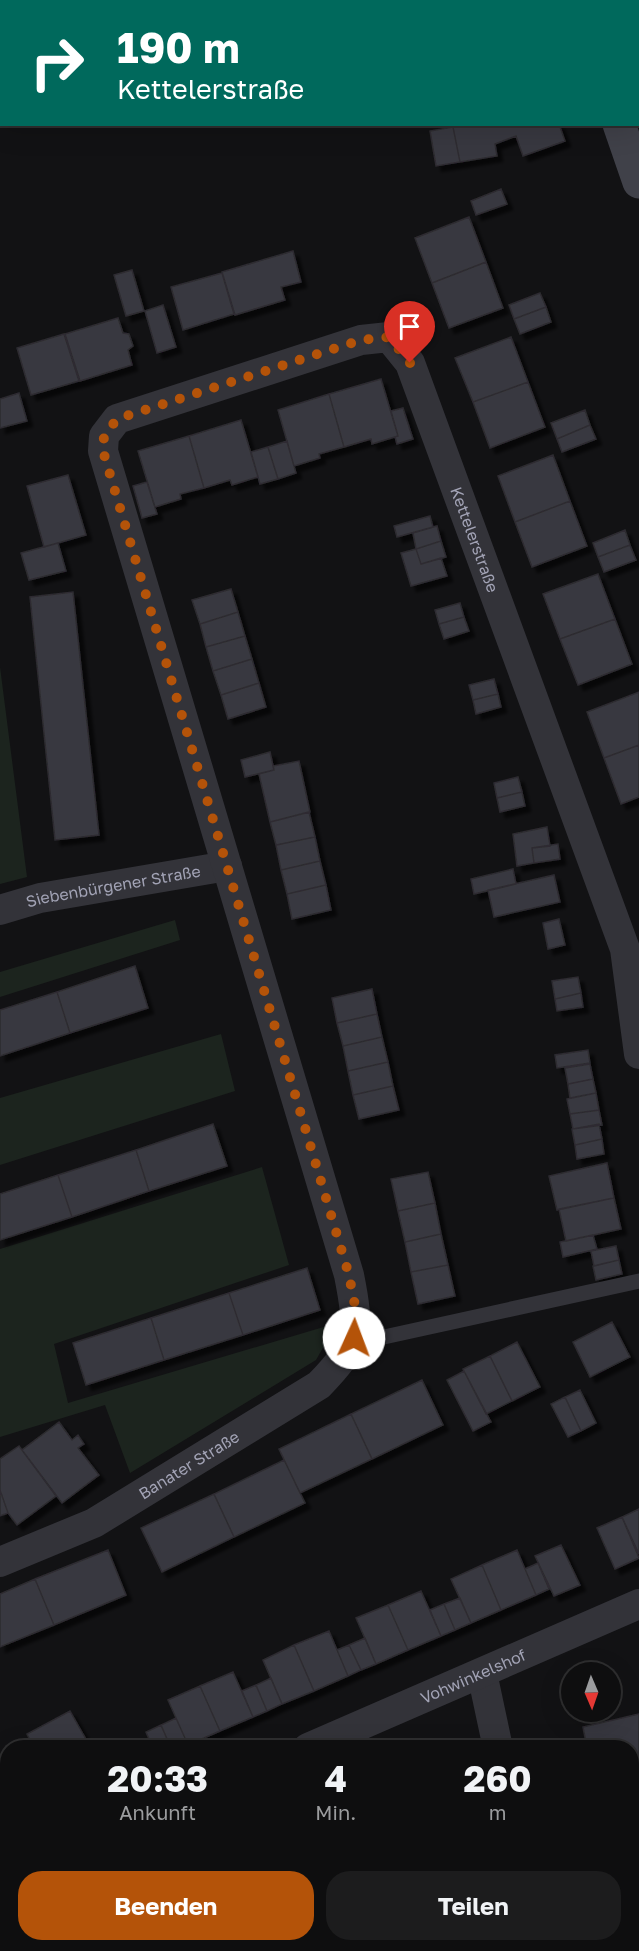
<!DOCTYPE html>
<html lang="de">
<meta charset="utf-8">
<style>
body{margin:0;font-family:"Golos Text",sans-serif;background:#1c1c1d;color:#f1f3f6;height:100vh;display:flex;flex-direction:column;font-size:22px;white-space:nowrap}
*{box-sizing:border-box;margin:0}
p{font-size:20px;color:#9b9c9e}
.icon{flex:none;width:33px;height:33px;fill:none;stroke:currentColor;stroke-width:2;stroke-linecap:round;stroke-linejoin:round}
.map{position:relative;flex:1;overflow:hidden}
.panel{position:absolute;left:0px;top:1740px;width:639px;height:212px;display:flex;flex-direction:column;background:#0e0e0f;border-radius:24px 24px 0 0;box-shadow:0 6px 24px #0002,0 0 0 2px #2e2e2f}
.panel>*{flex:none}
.top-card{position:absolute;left:0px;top:0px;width:639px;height:126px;box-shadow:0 6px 24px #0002,0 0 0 2px #2e2e2f;background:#00695c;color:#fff;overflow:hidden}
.needle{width:39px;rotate:178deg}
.buttons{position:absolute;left:561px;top:1662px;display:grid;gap:12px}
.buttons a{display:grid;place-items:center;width:60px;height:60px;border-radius:50%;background:#0e0e0f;box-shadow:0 6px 24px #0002,0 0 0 2px #2e2e2f;font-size:30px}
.pin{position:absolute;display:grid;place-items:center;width:51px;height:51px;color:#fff;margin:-62px -26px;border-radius:50% 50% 50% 0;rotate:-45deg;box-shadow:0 0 6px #0007}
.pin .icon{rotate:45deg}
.me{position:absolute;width:66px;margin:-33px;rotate:2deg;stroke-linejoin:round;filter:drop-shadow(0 0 4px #0008)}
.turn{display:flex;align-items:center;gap:21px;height:126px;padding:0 18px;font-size:27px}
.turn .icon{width:78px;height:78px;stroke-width:2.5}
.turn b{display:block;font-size:42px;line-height:51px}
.eta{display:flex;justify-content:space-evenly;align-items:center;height:102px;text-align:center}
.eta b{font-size:36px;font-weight:700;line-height:42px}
.action{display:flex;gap:12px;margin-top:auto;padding:12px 18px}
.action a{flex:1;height:69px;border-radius:24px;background:#b45309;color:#fff;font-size:24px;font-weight:700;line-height:69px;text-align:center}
.action a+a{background:#1c1c1d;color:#f1f3f6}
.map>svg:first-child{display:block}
.green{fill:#1c241e}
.building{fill:#39393f;stroke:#2d2c30;stroke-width:1.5;filter:url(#shadow)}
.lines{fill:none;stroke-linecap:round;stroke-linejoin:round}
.lane{stroke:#333339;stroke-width:15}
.street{stroke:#333339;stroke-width:30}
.secondary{stroke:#404149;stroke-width:33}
.route{stroke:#b45309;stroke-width:10;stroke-dasharray:0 18}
.labels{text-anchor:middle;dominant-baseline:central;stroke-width:5;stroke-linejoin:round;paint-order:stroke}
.street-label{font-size:16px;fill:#a2a3b5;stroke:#0d0d0f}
</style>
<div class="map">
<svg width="639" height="1951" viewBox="0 0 639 1951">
<defs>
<filter id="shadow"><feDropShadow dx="5.5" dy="5.5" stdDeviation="1.5" flood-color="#0009"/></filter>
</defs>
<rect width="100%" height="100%" fill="#121214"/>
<path class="green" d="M0,667L27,877L0,884Z
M175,920L180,940L0,997V972Z
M221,1034L235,1091L0,1165V1098Z
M262,1167L289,1265L54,1344L68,1403L337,1323L316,1360L130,1473L105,1405L0,1437V1249Z
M0,1815L7,1829V1858L0,1860Z"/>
<path class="building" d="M68,0H102V2H68Z
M152,0H210L211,2H152Z
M245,0H291L292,2H246Z
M0,5H2L0,54Z
M466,124H559L565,141L523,156L516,136L495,144L497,156L460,162L453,127Z
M453,127L460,162L436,166L430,131Z
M501,189L507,204L476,215L471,201Z
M469,217L486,262L432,283L415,238Z
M293,251L301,282L281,287L285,300L235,315L222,272Z
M486,262L503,308L449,328L432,283Z
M132,270L144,311L126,316L114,275Z
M222,273L234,314L183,330L171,287Z
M540,293L546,307L514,319L509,305Z
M163,305L176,347L157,353L145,311Z
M546,307L551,322L520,334L514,319Z
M118,318L123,333L129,334L133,346L128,350L132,365L80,381L65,334Z
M64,334L79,381L31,395L17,348Z
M511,337L528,382L473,402L455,358Z
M381,379L398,436L372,444L371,439L344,447L329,394Z
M528,382L545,427L490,448L473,402Z
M19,393L27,421L0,428V399Z
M329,394L344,447L319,454L320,458L294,466L278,410Z
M403,408L413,439L397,444L395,437L398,436L391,411Z
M585,410L590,425L557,439L551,423Z
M241,420L258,477L232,485L230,480L204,488L189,436Z
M590,425L596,439L562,452L557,439Z
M189,436L204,488L180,494L181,499L155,507L138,451Z
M287,441L296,473L278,479L268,447Z
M268,447L278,479L260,484L251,452Z
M553,455L570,501L515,522L498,476Z
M68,475L86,535L44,547L27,486Z
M147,482L157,514L142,518L133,486Z
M570,501L587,546L532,567L515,522Z
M430,516L433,527L397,537L394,526Z
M437,526L441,541L416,549L413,533Z
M625,530L630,545L598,557L593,543Z
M441,541L446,557L421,564L416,549Z
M58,543L66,571L29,580L21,553Z
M630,545L636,560L604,572L598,557Z
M416,549L421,564L441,558L447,576L411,586L401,553Z
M598,574L615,619L560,639L543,594Z
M231,589L238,612L200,624L192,600Z
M73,592L99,835L55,840L30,597Z
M460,603L464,617L439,624L435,610Z
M238,612L245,636L206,647L200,624Z
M464,617L469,631L444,639L439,624Z
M615,619L632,664L578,685L560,639Z
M245,636L252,659L213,671L206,647Z
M252,659L259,683L221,695L213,671Z
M494,679L498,694L473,700L469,685Z
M259,683L266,707L228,719L221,695Z
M639,692V745L604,758L587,712Z
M498,694L501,707L476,714L473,700Z
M639,745V797L621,804L604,758Z
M270,752L274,770L245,777L241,760Z
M299,761L310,812L270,822L259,774L274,770L273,766Z
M518,777L522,792L497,798L494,783Z
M522,792L525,806L500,812L497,798Z
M309,812L315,837L276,845L270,822Z
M547,827L550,846L532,848L534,863L517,866L513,834Z
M315,837L320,861L281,870L276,845Z
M558,844L560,859L534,863L532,848Z
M320,861L326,885L287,894L281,870Z
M513,869L516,884L474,894L471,879Z
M554,875L560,902L494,917L488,890Z
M326,885L331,910L292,919L287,894Z
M559,919L565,945L548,949L543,923Z
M135,966L148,1008L70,1033L57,992Z
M578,977L581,993L555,999L552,981Z
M372,989L377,1014L337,1023L332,998Z
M57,992L70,1033L0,1056V1010Z
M581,993L583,1007L557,1011L555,999Z
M377,1014L382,1037L343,1046L337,1023Z
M382,1037L388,1062L348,1071L343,1046Z
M588,1050L590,1063L557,1068L555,1055Z
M388,1062L393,1086L353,1095L348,1071Z
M590,1064L593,1079L568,1084L565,1068Z
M593,1079L596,1093L570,1098L568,1084Z
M393,1086L399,1110L359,1119L353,1095Z
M596,1093L599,1110L570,1114L567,1099Z
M599,1110L602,1125L573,1129L570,1114Z
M213,1124L227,1166L149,1191L136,1150Z
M599,1124L602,1139L575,1145L572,1129Z
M602,1139L604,1154L577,1159L575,1145Z
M136,1150L149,1191L72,1217L58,1175Z
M607,1163L614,1198L557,1210L549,1176Z
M428,1172L435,1203L398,1211L391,1179Z
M58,1175L72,1217L0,1240V1194Z
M614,1198L621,1229L566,1241L559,1209Z
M435,1203L441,1234L405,1242L398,1211Z
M441,1234L448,1265L411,1272L405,1242Z
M593,1235L597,1249L563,1257L560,1242Z
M616,1246L619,1260L594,1266L591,1251Z
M619,1260L622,1274L596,1280L593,1266Z
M448,1265L455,1296L418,1304L411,1272Z
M307,1268L320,1310L243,1335L229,1293Z
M229,1293L243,1335L164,1360L151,1318Z
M151,1318L164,1360L86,1385L73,1343Z
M612,1322L630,1357L590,1377L573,1342Z
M517,1342L540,1387L512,1401L490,1356Z
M490,1356L512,1401L486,1414L463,1369Z
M464,1371L491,1422L473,1431L447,1380Z
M422,1380L443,1425L372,1459L351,1414Z
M580,1390L596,1423L581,1431L565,1397Z
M565,1397L581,1431L568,1437L551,1404Z
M351,1414L372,1459L300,1493L279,1449Z
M59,1422L72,1440L78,1435L84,1444L78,1448L99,1475L62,1503L22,1450Z
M19,1446L56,1496L17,1525L8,1513L0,1490V1459Z
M284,1460L305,1503L234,1537L214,1494Z
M0,1490L8,1513L0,1516Z
M214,1494L234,1537L162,1572L141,1528Z
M639,1509V1554L622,1517Z
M622,1517L639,1558L615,1569L597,1528Z
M561,1545L580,1585L554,1596L535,1556Z
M108,1550L126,1595L54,1625L35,1579Z
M517,1550L536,1595L501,1610L482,1565Z
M538,1563L549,1589L536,1595L525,1569Z
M482,1565L501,1610L471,1623L451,1579Z
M35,1579L54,1625L0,1647V1594Z
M421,1591L441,1636L408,1650L388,1605Z
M460,1598L471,1623L455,1630L444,1604Z
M444,1604L455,1630L441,1636L430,1610Z
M388,1605L408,1650L376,1664L356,1618Z
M329,1631L348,1676L314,1691L294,1645Z
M365,1638L376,1664L361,1670L349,1645Z
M294,1645L314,1691L282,1704L263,1660Z
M349,1645L361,1670L348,1676L337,1650Z
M233,1672L253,1717L220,1731L200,1686Z
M271,1678L282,1704L267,1711L256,1685Z
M256,1685L267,1711L253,1717L242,1691Z
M200,1686L220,1731L188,1745L168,1700Z
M70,1711L87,1741L76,1748H34L27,1734Z
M639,1714V1817L632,1818V1748H587L583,1727Z
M176,1718L188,1745L182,1748H171L161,1725Z
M161,1725L171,1748H153L146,1732Z
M87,1741L91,1748H76Z
M8,1862V1877L0,1879V1864Z
M8,1877V1893L2,1895L0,1879Z
M639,1941L636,1943L639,1951H610Z
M158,1944H200L187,1951H162Z
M200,1944H230L233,1951H187Z
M436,1944H486L488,1951H424L423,1947Z"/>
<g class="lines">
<path class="lane" d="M354,1338L384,1337L639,1281"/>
<g class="street">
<path id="s1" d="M0,910L40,898L227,866"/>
<path id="s2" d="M0,1562L94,1523L319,1385C359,1344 360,1330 349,1275L103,451L104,436L117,419L361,340L389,337L410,363L625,949L639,1054"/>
<path d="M482,1673L498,1748"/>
<path id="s3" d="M308,1748L639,1604"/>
<path d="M0,1775L8,1788"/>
<path d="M632,1901L639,1900"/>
<path d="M97,1944L101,1951"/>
<path d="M542,1944L543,1951"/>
</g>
<path class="secondary" d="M576,0V2
M619,124L639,182"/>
</g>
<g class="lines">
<path class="route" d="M354,1338L355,1306L349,1275L103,451L104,436L117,419L361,340L389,337L410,363"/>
</g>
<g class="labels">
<g class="street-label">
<text stroke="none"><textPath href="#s2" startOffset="1890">Kettelerstraße</textPath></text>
<text stroke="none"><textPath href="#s1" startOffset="116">Siebenbürgener Straße</textPath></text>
<text stroke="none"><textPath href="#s2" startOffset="213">Banater Straße</textPath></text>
<text stroke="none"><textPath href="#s3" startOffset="180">Vohwinkelshof</textPath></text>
</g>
</g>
</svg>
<div class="buttons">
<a><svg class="needle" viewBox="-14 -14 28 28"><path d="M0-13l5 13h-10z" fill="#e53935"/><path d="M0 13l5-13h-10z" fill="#9b9c9e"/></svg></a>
</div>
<div class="pin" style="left:410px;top:363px;background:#d93025"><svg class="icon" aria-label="arrive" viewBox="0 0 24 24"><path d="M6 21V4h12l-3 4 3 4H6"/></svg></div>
<svg class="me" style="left:354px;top:1338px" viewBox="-20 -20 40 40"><circle r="19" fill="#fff"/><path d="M0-13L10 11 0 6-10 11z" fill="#b45309"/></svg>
<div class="top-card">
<div class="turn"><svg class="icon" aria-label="right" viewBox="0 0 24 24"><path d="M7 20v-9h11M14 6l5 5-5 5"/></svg><div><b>190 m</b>Kettelerstraße</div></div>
</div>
<section class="panel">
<div class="eta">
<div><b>20:33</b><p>Ankunft</p></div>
<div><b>4</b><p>Min.</p></div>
<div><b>260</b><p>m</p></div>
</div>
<div class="action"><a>Beenden</a><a>Teilen</a></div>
</section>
</div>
